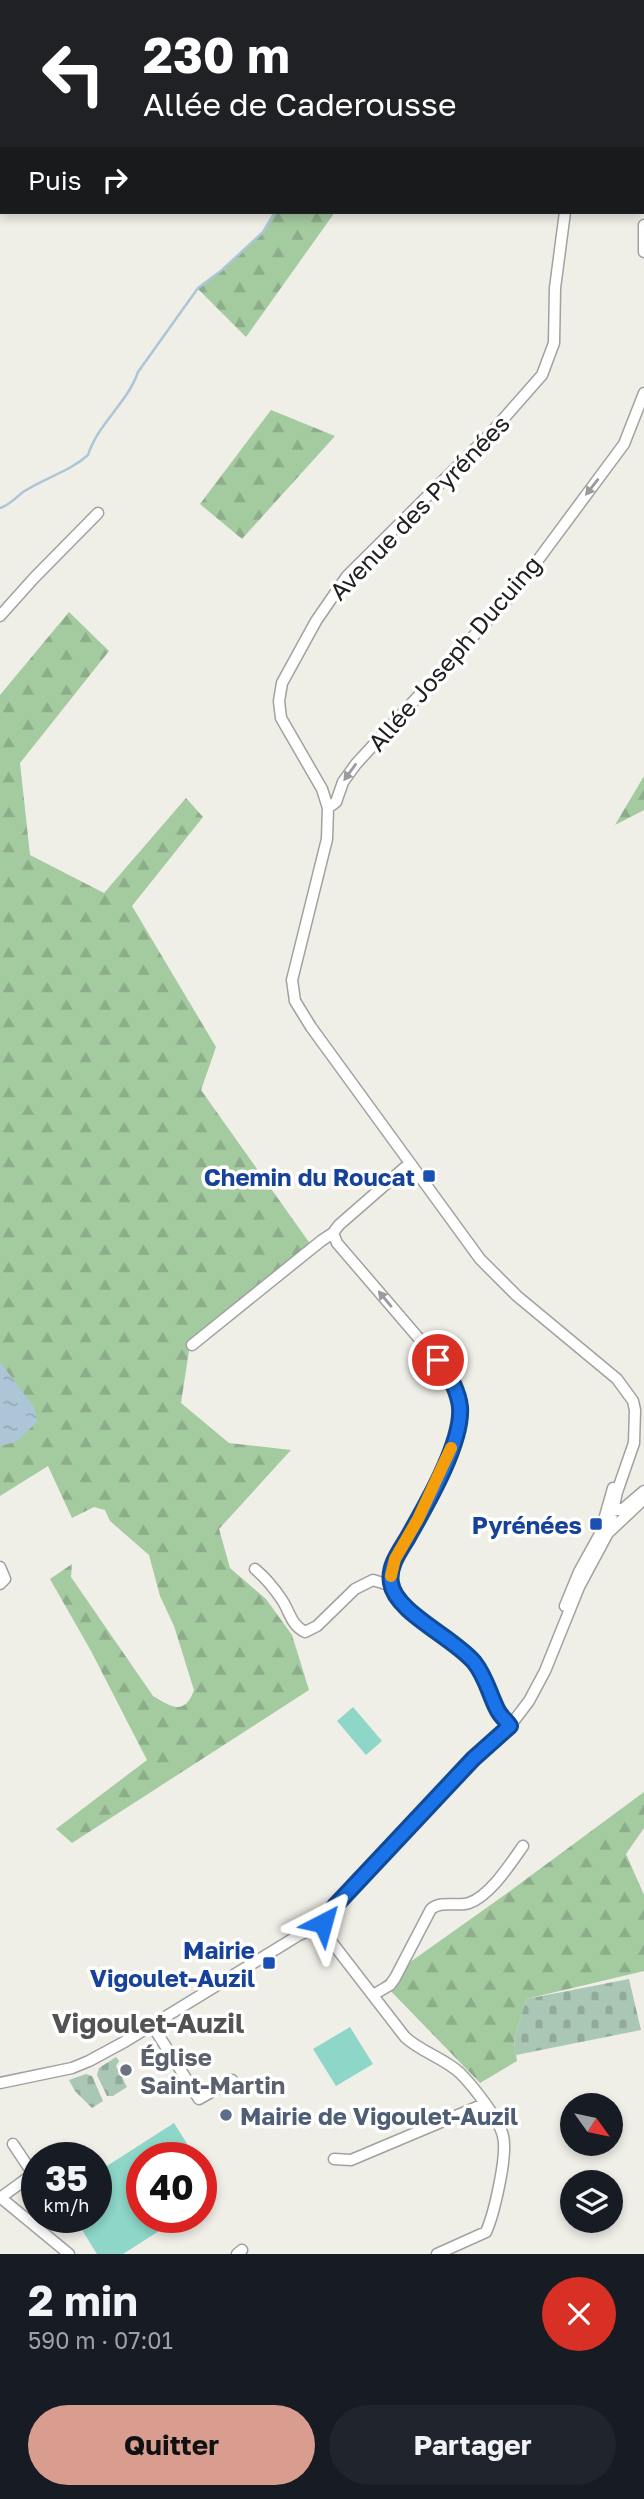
<!DOCTYPE html>
<html lang="fr">
<meta charset="utf-8">
<style>
body{margin:0;font-family:"Golos Text",sans-serif;background:#20242c;color:#f1f3f6;height:100vh;display:flex;flex-direction:column;font-size:26px;white-space:nowrap}
*{box-sizing:border-box;margin:0}
p{font-size:23px;color:#9ea1a6}
.icon{flex:none;width:38px;height:38px;fill:none;stroke:currentColor;stroke-width:2;stroke-linecap:round;stroke-linejoin:round}
.map{position:relative;height:2254px;overflow:hidden}
.sheet{display:flex;flex-direction:column;background:#171b24;flex:1}
.sheet>*{flex:none}
.hud{position:absolute;left:0px;top:0px;width:644px;height:214px;box-shadow:0 4px 10px #0003;background:#202124;color:#fff;overflow:hidden}
.needle{width:46px;rotate:123deg}
.fabs{position:absolute;left:560px;top:2093px;display:grid;gap:14px}
.fabs a{display:grid;place-items:center;width:63px;height:63px;border-radius:50%;background:#171b24;box-shadow:0 4px 10px #0003;font-size:35px}
.speed{position:absolute;left:21px;top:2142px;display:flex;gap:14px;font-size:35px;font-weight:700;text-align:center}
.speed>*{display:grid;place-content:center;width:91px;height:91px;border-radius:50%;background:#171b24;box-shadow:0 4px 10px #0003;line-height:1}
.speed small{font-size:18px;font-weight:400}
.speed .limit{border:10px solid #d22;background:#fff;color:#111}
.pin{position:absolute;display:grid;place-items:center;width:60px;height:60px;color:#fff;margin:-30px;border:4px solid #fff;border-radius:50%;box-shadow:0 2px 7px #0007}
.me{position:absolute;width:77px;margin:-38px;rotate:39deg;stroke-linejoin:round;filter:drop-shadow(0 0 5px #0008)}
.turn{display:flex;align-items:center;gap:24px;height:147px;padding:0 28px;font-size:32px}
.turn .icon{width:91px;height:91px;stroke-width:2.5}
.turn b{display:block;font-size:49px;line-height:60px}
.then{display:flex;align-items:center;height:66px;padding:0 28px;background:#0003;gap:14px;font-size:26px}
.round{display:grid;place-items:center;flex:none;width:74px;height:74px;border-radius:37px;background:#20242c}
.overview{display:flex;align-items:center;justify-content:space-between;height:119px;padding:0 28px}
h1{font-size:42px;font-weight:700;line-height:52px}
.primary-button{display:flex;gap:14px;margin-top:auto;padding:14px 28px}
.primary-button a{flex:1;height:80px;border-radius:42px;background:#d99d90;color:#111;font-size:28px;font-weight:700;line-height:80px;text-align:center}
.primary-button a+a{background:#20242c;color:#f1f3f6}
.map>svg:first-child{display:block}
.forest{fill:url(#forest-firs)}
.cemetery{fill:url(#cemetery-stones)}
.pitch{fill:#8dd6c8}
.water{fill:url(#water-ripples)}
.lines{fill:none;stroke-linecap:round;stroke-linejoin:round}
.stream{stroke:#acc6d8;stroke-width:2.5}
.minor-casing{stroke:#a1a1a1;stroke-width:13}
.minor{stroke:#fff;stroke-width:10}
.oneway{fill:#9b9b9b}
.route-casing{stroke:#114b97;stroke-width:18}
.route{stroke:#1a73e8;stroke-width:12}
.slow{stroke:#f59e0b;stroke-width:12}
.transit-dot{fill:#1a4fb4;stroke:#fff;stroke-width:2.5}
.worship-dot{fill:#6b7280;stroke:#fff;stroke-width:2.5}
.service-dot{fill:#5c6f8a;stroke:#fff;stroke-width:2.5}
.labels{text-anchor:middle;dominant-baseline:central;stroke-width:7;stroke-linejoin:round;paint-order:stroke}
.street-label{font-size:24px;fill:#202020;stroke:#fff}
.transit-label{font-size:24px;font-weight:bold;fill:#164399;stroke:#fff;text-anchor:end}
.worship-label{font-size:24px;font-weight:bold;fill:#5b616d;stroke:#fff;text-anchor:start}
.service-label{font-size:24px;font-weight:bold;fill:#4e5e75;stroke:#fff;text-anchor:start}
.quarter-label{font-size:28px;font-weight:bold;fill:#535353;stroke:#fff}
</style>
<div class="map">
<svg width="644" height="2254" viewBox="0 0 644 2254">
<defs>
<pattern id="forest-firs" width="22" height="20" patternUnits="userSpaceOnUse" patternTransform="scale(1.75)"><rect width="22" height="20" fill="#a4caa0"/><path d="M5 1l3.5 6h-7zM16 11l3.5 6h-7z" fill="#8dad8a"/></pattern>
<pattern id="cemetery-stones" width="16" height="16" patternUnits="userSpaceOnUse" patternTransform="scale(1.75)"><rect width="16" height="16" fill="#aac6b4"/><path d="M2 7V4a2 2 0 0 1 4 0v3zM10 15v-3a2 2 0 0 1 4 0v3z" fill="#92aa9a"/></pattern>
<pattern id="water-ripples" width="26" height="14" patternUnits="userSpaceOnUse" patternTransform="scale(1.75)"><rect width="26" height="14" fill="#acc6d8"/><path d="M2 4q2-2 4 0t4 0M15 11q2-2 4 0t4 0" fill="none" stroke="#94aab9"/></pattern>
</defs>
<rect width="100%" height="100%" fill="#efeee7"/>
<path class="forest" d="M275,212H335L246,337L197,288L222,270L263,232Z
M271,410L335,436L242,539L200,504Z
M69,612L109,651L20,763L30,855L104,893L186,798L203,817L132,906L216,1047L201,1090L311,1245L190,1344L181,1403L229,1443L291,1450L219,1529L230,1568L266,1599L292,1635L309,1690L72,1843L56,1829L147,1760L91,1651L50,1579L72,1564L71,1577L153,1696C171,1707 185,1716 194,1690L174,1626L160,1596L149,1555L110,1521L105,1510L94,1507L72,1518L48,1466L0,1496V695Z
M644,776V810L615,825Z
M644,1792V1828L626,1854L644,1895V1971L526,1999L514,2041L517,2061L480,2083L382,1982L506,1894Z"/>
<path class="cemetery" d="M629,1979L641,2030L516,2055L514,2041L526,1999Z
M116,2057L119,2061L116,2066L127,2087L113,2096H107L97,2075L99,2068Z
M86,2074L92,2076L103,2101L92,2108L75,2091L69,2080Z"/>
<path class="pitch" d="M353,1707L382,1741L366,1755L337,1721Z
M350,2027L373,2064L336,2086L313,2049Z
M174,2123L196,2158H142V2217H181L123,2254H97L74,2217H96V2173Z"/>
<path class="water" d="M0,1362L34,1407L37,1422L16,1442L0,1446Z"/>
<g class="lines">
<path class="stream" d="M397,2L398,0
M0,508C10,505 15,498 23,492C44,478 69,472 88,455C97,425 128,402 138,372L198,288L222,270L263,232L275,212"/>
<g class="minor-casing">
<path id="minor" d="M636,2L637,0
M644,225V252
M0,616L34,578L98,513
M328,808L336,802L343,782L356,764L515,591L624,444L644,393
M333,1233L337,1243L446,1370C460,1395 463,1416 453,1444L418,1519L395,1559L391,1582L398,1600L405,1607L451,1640L474,1662L487,1683L497,1711L510,1726
M192,1345L321,1241L333,1233L339,1225L410,1163
M610,1512L624,1508L644,1491
M608,1533L644,1499
M0,1567L5,1579L0,1584
M255,1569C266,1578 274,1588 282,1600C290,1612 291,1625 305,1632L317,1626L355,1589L373,1580L392,1586
M565,1606L579,1572L600,1534L613,1488
M473,1759L510,1726L529,1701L545,1671L579,1587L608,1533L617,1492L634,1443L635,1410L633,1401L617,1379L517,1296L480,1259L311,1027L295,1001L292,980L327,839L328,808L322,789L281,718L279,701L282,683L316,621L347,576L490,434L542,375L554,343L555,288L565,212
M311 1922a6 6 0 1 1 12 0a6 6 0 1 1-12 0Z
M323,1923L335,1906L476,1756
M320,1927L405,2037C421,2052 444,2058 460,2073C473,2086 499,2119 503,2136C508,2155 494,2214 486,2232L437,2254
M373,1995L390,1985L395,1978L431,1909C442,1900 457,1907 469,1903C490,1896 511,1863 523,1846
M152,2025L199,2099L232,2080
M0,2083L72,2068L89,2061L126,2041L299,1935L316,1928
M334,2159L351,2160L484,2104
M0,2197L69,2254
M0,2198L33,2174L13,2144
M237,2254L242,2250"/>
</g>
<use href="#minor" class="minor"/>
</g>
<defs><path id="oneway-solid" d="M-6-.8H1V-3.2L6.5 0L1 3.2V.8H-6Z" transform="scale(1.75)"/></defs>
<g class="oneway">
<use href="#oneway-solid" transform="translate(592 487) rotate(128)"/>
<use href="#oneway-solid" transform="translate(350 772) rotate(126)"/>
<use href="#oneway-solid" transform="translate(385 1299) rotate(-130)"/>
</g>
<g class="lines">
<g class="route-casing">
<path id="route" d="M323,1923L335,1906L473,1759L510,1726C506,1720 500,1716 497,1709C489,1693 486,1677 474,1662C453,1637 395,1612 391,1583C388,1567 399,1552 407,1539C425,1507 463,1443 460,1407C458,1389 448,1373 438,1360"/>
</g>
<use href="#route" class="route"/>
<path class="slow" d="M391,1576L395,1559L418,1519L451,1448"/>
</g>
<g class="transit-dot">
<rect x="422" y="1169" width="14" height="14" rx="3.5"/>
<rect x="589" y="1517" width="14" height="14" rx="3.5"/>
<rect x="262" y="1956" width="14" height="14" rx="3.5"/>
</g>
<circle class="worship-dot" cx="126" cy="2070" r="7"/>
<circle class="service-dot" cx="226" cy="2115" r="7"/>
<g class="labels">
<g class="street-label">
<text transform="translate(419 507) rotate(-46)">Avenue des Pyrénées</text>
<text transform="translate(454 653) rotate(-49)">Allée Joseph Ducuing</text>
</g>
<g class="transit-label">
<text x="415" y="1176">Chemin du Roucat</text>
<text x="582" y="1524">Pyrénées</text>
<text x="255" y="1949">Mairie<tspan x="255" dy="28">Vigoulet-Auzil</tspan></text>
</g>
<g class="worship-label">
<text x="140" y="2056">Église<tspan x="140" dy="28">Saint-Martin</tspan></text>
</g>
<g class="service-label">
<text x="240" y="2115">Mairie de Vigoulet-Auzil</text>
</g>
<g class="quarter-label">
<text x="148" y="2022">Vigoulet-Auzil</text>
</g>
</g>
</svg>
<div class="fabs">
<a><svg class="needle" viewBox="-14 -14 28 28"><path d="M0-13l5 13h-10z" fill="#e53935"/><path d="M0 13l5-13h-10z" fill="#9ea1a6"/></svg></a>
<a><svg class="icon" aria-label="layers" viewBox="0 0 24 24"><path d="M12 4l9 5-9 5-9-5zM3 14l9 5 9-5"/></svg></a>
</div>
<div class="speed"><div>35<small>km/h</small></div><div class="limit">40</div></div>
<div class="pin" style="left:438px;top:1360px;background:#d93025"><svg class="icon" aria-label="arrive" viewBox="0 0 24 24"><path d="M6 21V4h12l-3 4 3 4H6"/></svg></div>
<svg class="me" style="left:323px;top:1923px" viewBox="-20 -20 40 40"><path d="M0-17L14 15 0 8-14 15z" fill="#1a73e8" stroke="#fff" stroke-width="4"/></svg>
<div class="hud">
<div class="turn"><svg class="icon" aria-label="left" viewBox="0 0 24 24"><path d="M17 20v-9H6M10 6l-5 5 5 5"/></svg><div><b>230 m</b>Allée de Caderousse</div></div>
<div class="then">Puis<svg class="icon" aria-label="right" viewBox="0 0 24 24"><path d="M7 20v-9h11M14 6l5 5-5 5"/></svg></div>
</div>
</div>
<section class="sheet">
<div class="overview"><div><h1>2 min</h1><p>590 m · 07:01</p></div><a class="round" style="background:#d93025;color:#fff"><svg class="icon" aria-label="close" viewBox="0 0 24 24"><path d="M6 6l12 12M18 6L6 18"/></svg></a></div>
<div class="primary-button"><a>Quitter</a><a>Partager</a></div>
</section>
